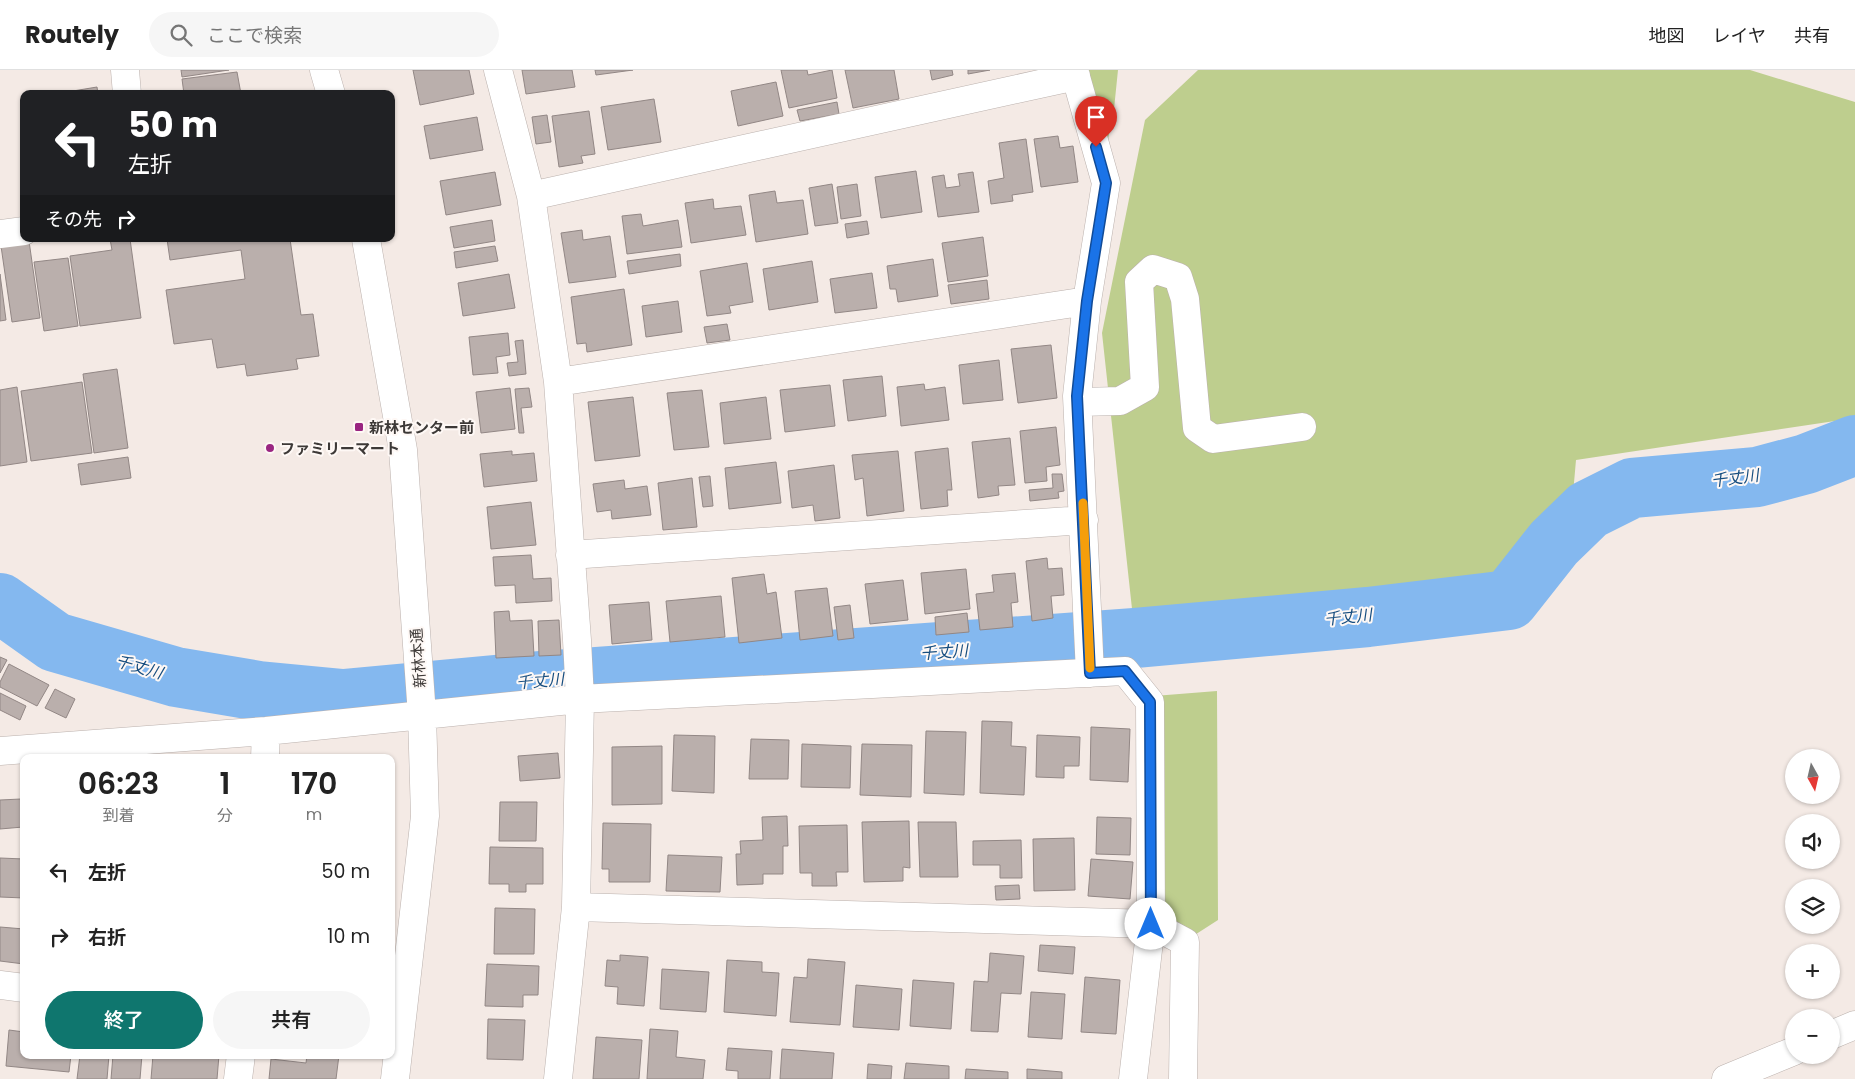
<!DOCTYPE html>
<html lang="ja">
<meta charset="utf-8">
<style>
body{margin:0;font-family:Poppins,"Noto Sans JP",sans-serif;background:#f6f6f6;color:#222;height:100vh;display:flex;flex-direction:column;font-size:19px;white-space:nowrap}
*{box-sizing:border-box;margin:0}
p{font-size:16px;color:#767676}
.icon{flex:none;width:28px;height:28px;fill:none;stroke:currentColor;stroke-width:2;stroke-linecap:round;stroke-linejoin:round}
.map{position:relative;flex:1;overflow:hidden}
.drawer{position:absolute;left:20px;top:684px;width:375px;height:305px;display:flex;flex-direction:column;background:#fff;border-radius:10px;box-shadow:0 1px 4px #0004}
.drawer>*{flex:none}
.hud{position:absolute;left:20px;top:20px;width:375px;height:152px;border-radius:10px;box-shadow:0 1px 4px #0004;background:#202124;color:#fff;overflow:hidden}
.needle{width:32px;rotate:172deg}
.controls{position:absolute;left:1785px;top:679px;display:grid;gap:10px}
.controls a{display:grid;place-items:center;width:55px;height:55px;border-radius:50%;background:#fff;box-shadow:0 1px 4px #0004;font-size:25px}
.pin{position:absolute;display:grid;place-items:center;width:42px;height:42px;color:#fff;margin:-51px -21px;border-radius:50% 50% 50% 0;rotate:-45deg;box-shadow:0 0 5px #0007}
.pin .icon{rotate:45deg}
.me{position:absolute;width:55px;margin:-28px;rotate:0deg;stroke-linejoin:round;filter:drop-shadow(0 0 4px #0008)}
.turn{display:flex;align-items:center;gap:18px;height:105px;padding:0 25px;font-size:22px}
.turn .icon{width:65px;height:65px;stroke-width:2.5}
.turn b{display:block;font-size:35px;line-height:42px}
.then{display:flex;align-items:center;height:48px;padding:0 25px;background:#0003;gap:10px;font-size:19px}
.eta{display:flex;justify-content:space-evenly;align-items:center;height:85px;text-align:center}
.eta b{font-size:30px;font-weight:600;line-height:35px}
.primary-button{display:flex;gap:10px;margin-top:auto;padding:10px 25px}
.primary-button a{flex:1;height:58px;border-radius:30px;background:#0f766e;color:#fff;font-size:20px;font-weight:600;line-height:58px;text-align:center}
.primary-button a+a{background:#f6f6f6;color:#222}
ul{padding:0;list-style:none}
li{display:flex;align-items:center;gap:15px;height:65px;padding:0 25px}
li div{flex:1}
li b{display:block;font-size:19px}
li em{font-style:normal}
header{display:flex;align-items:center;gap:30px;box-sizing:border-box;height:70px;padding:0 25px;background:#fff;border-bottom:1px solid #e0e0e0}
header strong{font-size:24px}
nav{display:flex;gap:28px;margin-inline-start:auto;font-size:18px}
.search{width:350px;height:45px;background:#f6f6f6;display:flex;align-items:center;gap:12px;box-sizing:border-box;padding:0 18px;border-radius:28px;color:#767676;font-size:19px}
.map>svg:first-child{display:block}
.green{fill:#bece8e}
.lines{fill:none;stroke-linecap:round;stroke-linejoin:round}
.river{stroke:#84b8ef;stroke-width:60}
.building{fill:#baafac;stroke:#928785}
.minor-casing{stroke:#bbb1ad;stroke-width:29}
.minor{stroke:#fff;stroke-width:28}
.route-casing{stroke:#114b97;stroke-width:12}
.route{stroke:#1a73e8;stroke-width:9}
.slow{stroke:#f59e0b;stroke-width:9}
.poi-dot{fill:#9a2581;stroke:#fef8f5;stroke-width:2}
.labels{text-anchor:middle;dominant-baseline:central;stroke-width:4;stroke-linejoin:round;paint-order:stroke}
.poi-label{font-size:15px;font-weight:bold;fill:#3d3937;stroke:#fef8f5;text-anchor:start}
.street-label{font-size:15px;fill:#3d3937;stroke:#fef8f5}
.water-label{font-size:16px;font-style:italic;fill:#174e80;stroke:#fef8f5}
</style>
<header>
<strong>Routely</strong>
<div class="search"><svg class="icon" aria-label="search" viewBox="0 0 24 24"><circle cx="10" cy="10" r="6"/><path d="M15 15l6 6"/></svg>ここで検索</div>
<nav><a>地図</a><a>レイヤ</a><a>共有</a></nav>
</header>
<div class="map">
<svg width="1855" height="1009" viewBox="0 0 1855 1009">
<rect width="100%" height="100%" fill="#f4eae5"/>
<path class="green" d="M1081,0H1118L1114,39L1102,100Z
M1198,0H1750L1855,32V348L1576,390L1573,424L1495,515L1133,548L1102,263L1145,50Z
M1217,621L1218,850L1190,868L1157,849L1154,626Z"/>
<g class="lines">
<path class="river" d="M0,533L55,572L176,607L259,621L343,629L539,611L1135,568L1368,547L1509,530L1554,473L1588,440L1632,418L1757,407L1806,394L1855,375"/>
</g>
<path class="building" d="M181,0H229L182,7Z
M413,0H469L474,24L420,35Z
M522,0H572L575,17L526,24Z
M595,0H633L596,5Z
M781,0H807L808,5L832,0L837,28L789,38Z
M845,0H894L899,29L853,38Z
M930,0H952L953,5L932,10Z
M968,0H990L968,4Z
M237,2L241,24H184L182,9Z
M776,12L783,46L738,56L731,21Z
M97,17L98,24H55Z
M654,29L661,72L608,80L601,37Z
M837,32L839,44L800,51L797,40Z
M589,41L595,84L581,86L583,93L559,97L552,46Z
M547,45L551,72L536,74L532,47Z
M477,47L483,80L430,89L424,56Z
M1058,66L1060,78L1073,76L1078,112L1041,117L1034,69Z
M1026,69L1033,122L1012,125L1013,131L991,134L988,111L1004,108L999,73Z
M916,101L922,142L881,148L875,107Z
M495,102L501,135L446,145L440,111Z
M973,102L979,142L938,147L932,107L944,105L946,118L960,116L958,104Z
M832,114L838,153L815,156L809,118Z
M857,114L861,146L841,149L837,117Z
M775,121L777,133L803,130L808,164L756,172L749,125Z
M713,129L714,139L741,136L746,165L691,173L685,133Z
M641,144L643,156L678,150L682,177L627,184L622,146Z
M492,150L495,171L454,178L450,157Z
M867,151L869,164L847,168L845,154Z
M582,160L583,170L610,166L616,207L569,213L561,163Z
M983,167L988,206L948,212L942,173Z
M110,169H130L141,248L80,256L70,186L112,180Z
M167,169H290L301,245L313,244L319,286L296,289L298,299L247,306L245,294L217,298L212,269L174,274L166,220L245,209L241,180L170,190Z
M29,171L40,248L12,252L1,176Z
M495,176L498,191L456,198L454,182Z
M680,184L681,196L629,204L627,191Z
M68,188L78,256L44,261L34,192Z
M933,189L938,226L898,232L896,219H890L887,196Z
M812,191L818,232L769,240L763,199Z
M747,193L753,232L729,236L731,243L707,246L700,201Z
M872,203L877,238L835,243L830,209Z
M0,204L6,250L0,251Z
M509,204L515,238L463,246L458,213Z
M987,210L989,229L951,234L948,215Z
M624,219L632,275L587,282L586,273L577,274L571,227Z
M678,231L682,262L646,267L642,236Z
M727,254L730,270L707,273L704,257Z
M508,263L510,285L496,287L498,303L473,305L469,267Z
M523,270L526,304L509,306L507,293L518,292L515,271Z
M1051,275L1057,328L1018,333L1011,279Z
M999,290L1003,330L963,334L959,295Z
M117,299L128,378L94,383L83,304Z
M882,306L886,346L848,351L843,310Z
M82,312L92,383L31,391L21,321Z
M924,314L925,320L945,317L949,350L901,356L897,317Z
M830,315L835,356L785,362L780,320Z
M17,317L27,392L0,396V320Z
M510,318L515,359L481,363L476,322Z
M529,318L532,337L521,338L524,363H519L515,319Z
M702,320L709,377L674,380L667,323Z
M633,327L640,386L595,391L588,332Z
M766,327L771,369L724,374L720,333Z
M1056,357L1060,395L1046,397L1047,411L1025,413L1020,361Z
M1010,368L1015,415L998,416L999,425L978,428L972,372Z
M948,378L952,420H947L948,436L921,439L915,382Z
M512,381V385L534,383L537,411L484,417L480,384Z
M898,381L904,441L867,446L863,408L855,410L852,385Z
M128,387L131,408L81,415L78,394Z
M776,392L781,433L729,439L725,398Z
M834,395L840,448L815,451L813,435L792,438L788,401Z
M1052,404H1062L1064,421L1058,422L1059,428L1030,431L1029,420L1053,418Z
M710,406L713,436L703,437L699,407Z
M692,408L697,457L663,460L658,413Z
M624,410L625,419L647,416L651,445L612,449L611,440L597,442L593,414Z
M531,432L536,475L491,479L487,437Z
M531,485L533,509L551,508L552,531L516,533L515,515L495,516L493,487Z
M1047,488L1048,499L1062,498L1064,525L1051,526L1053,548L1032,551L1026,491Z
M966,499L970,539L925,544L921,503Z
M1015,503L1018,532L1011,533L1013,557L980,560L976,524L994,522L992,505Z
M764,504L767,524L776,522L782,568L739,573L732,508Z
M903,510L908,550L870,554L865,514Z
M827,518L833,566L800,570L795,521Z
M721,526L725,567L670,572L666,531Z
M649,532L652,570L612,574L609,535Z
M850,535L854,568L838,570L834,537Z
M509,541L510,551L532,550L534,586L496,588L494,542Z
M967,543L969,562L936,565L935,547Z
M559,550L561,585L539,586L538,551Z
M0,587L7,590L0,603Z
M9,594L49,615L37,636L0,617V612Z
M55,619L75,629L66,648L45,638Z
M0,623L26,636L20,650L0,640Z
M982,651L1012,652L1011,676L1026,677L1024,725L980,723Z
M1091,657L1130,659L1128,712L1090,710Z
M926,661L966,662L964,725L924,723Z
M674,665L715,666L714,723L672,721Z
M1037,665L1080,667L1079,696H1064V708L1036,707Z
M751,669L789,670L788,709H749Z
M802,674L851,676L850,718L801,717Z
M862,674L912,675L911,727L860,725Z
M662,676V734L612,735V677Z
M558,683L560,708L520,711L518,686Z
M21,729L23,757L0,759V730Z
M500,732H537L536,771H499Z
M787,746L788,776H783V804H763V814L737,815L736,784H741L740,771L763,770L762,747Z
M1097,747L1131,748L1130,785L1096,784Z
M909,751L910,798L903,797V811L864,812L862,752Z
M918,752H956L958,807H920Z
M603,753L651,754L650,812H609V799H602Z
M847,755L848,802H836L837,816H812V803H800L799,756Z
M1074,768L1075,820L1034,821L1033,769Z
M1021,770L1022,808H1000V795H973V771Z
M490,777L543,778V814H526V822H509V814H489Z
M668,785L722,787L720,822L666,821Z
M0,788L24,789V828L0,827Z
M1091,789L1133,792L1130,829L1088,826Z
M1019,815L1020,829L996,830L995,816Z
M495,838L535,839L534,884H494Z
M0,857L24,859V894L0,891Z
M1040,875L1075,877L1073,904L1038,901Z
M990,883L1024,886L1021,924L1001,923L998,962L971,961L974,911L988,912Z
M620,885L648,887L644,936L617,934L618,917L605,916L607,890L620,891Z
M808,889L845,892L840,955L790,952L794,907L807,908Z
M727,890L762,892V902L779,903L776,946L724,942Z
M487,894L539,896L538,925H523V937L485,936Z
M662,899L709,902L706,942L660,939Z
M1085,907L1120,910L1116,964L1081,962Z
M913,910L954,913L951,959L910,956Z
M856,915L902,919L899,960L853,957Z
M1031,922L1065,924L1062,969L1028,967Z
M488,949L525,950L523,990L487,989Z
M650,959L678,961L676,987L705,990L703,1009H647Z
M9,960L24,962V985H71L69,1002L6,996Z
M596,967L642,970L639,1009H593Z
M728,978L772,981L770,1009H738V1001L726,1000Z
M782,979L834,983L832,1009H780Z
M80,985H109L107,1009H77Z
M113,985H142L140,1009H111Z
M153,985H219L217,1009H151Z
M307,985H339L336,1009H269L271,989L306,993Z
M906,993L949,996V1009H904Z
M868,994L892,996L891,1009H867Z
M966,999L1008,1002V1009H965Z
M1027,999L1062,1002V1009H1027Z"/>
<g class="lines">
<g class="minor-casing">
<path id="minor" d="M125,0L127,24
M324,0L331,24
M498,0L531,126L558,312L577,570L580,629L576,837L558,1009
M1074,0L1106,113L1087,231L1077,326L1090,603
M531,126L1076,6
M0,164L24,161
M366,169L403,380L422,645L425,746L395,1009
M558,312L1087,231
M1078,332L1120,331L1145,317L1139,212L1153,199L1178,207L1185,229L1197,358L1213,369L1302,357
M570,485L1084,450
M0,681L266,661L580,629L1125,601L1150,632L1151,854L1133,1009
M265,688L266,661
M576,837L1151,854L1185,872L1183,1009
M0,915L24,918
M1831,965L1855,955
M238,1009L241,985
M1726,1009L1794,981"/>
</g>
<use href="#minor" class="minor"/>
</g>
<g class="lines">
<g class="route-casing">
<path id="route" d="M1096,77L1106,113L1087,231L1077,326L1090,603L1125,601L1150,632L1151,854"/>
</g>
<use href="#route" class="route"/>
<path class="slow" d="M1083,433L1090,598"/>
</g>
<g class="poi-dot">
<rect x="354" y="352" width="10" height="10" rx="2.5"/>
<circle cx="270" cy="378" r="5"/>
</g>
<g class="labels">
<g class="poi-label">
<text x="369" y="357">新林センター前</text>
<text x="280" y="378">ファミリーマート</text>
</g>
<g class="street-label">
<text transform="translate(418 588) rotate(-94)">新林本通</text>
</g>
<g class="water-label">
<text transform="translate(1735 408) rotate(-7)">千丈川</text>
<text transform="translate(1348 547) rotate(-6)">千丈川</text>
<text transform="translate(944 582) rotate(-4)">千丈川</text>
<text transform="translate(139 597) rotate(16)">千丈川</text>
<text transform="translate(540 611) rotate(-5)">千丈川</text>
</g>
</g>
</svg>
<div class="controls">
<a><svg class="needle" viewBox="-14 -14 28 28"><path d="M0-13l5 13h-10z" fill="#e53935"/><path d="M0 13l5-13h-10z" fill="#767676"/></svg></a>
<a><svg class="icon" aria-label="sound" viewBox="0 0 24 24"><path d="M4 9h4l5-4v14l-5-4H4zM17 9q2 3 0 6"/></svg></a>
<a><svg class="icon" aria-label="layers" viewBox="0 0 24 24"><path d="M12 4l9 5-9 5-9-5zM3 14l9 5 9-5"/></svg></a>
<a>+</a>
<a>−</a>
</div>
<div class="pin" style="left:1096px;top:77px;background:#d93025"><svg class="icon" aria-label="arrive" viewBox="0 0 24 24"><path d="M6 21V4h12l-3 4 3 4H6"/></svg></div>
<svg class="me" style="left:1151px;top:854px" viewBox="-20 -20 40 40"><circle r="19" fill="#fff"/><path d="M0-13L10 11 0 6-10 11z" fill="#1a73e8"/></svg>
<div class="hud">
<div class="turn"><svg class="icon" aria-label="left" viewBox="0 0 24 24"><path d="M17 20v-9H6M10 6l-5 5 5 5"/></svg><div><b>50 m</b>左折</div></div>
<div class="then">その先<svg class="icon" aria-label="right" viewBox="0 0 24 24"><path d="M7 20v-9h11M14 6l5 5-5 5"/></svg></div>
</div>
<section class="drawer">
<div class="eta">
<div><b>06:23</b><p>到着</p></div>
<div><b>1</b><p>分</p></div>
<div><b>170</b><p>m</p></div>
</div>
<ul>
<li><svg class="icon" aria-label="left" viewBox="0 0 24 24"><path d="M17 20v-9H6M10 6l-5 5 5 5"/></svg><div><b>左折</b></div><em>50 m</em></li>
<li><svg class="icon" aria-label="right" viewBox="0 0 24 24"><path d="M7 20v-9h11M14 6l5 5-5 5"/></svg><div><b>右折</b></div><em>10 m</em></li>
</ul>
<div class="primary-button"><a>終了</a><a>共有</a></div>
</section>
</div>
